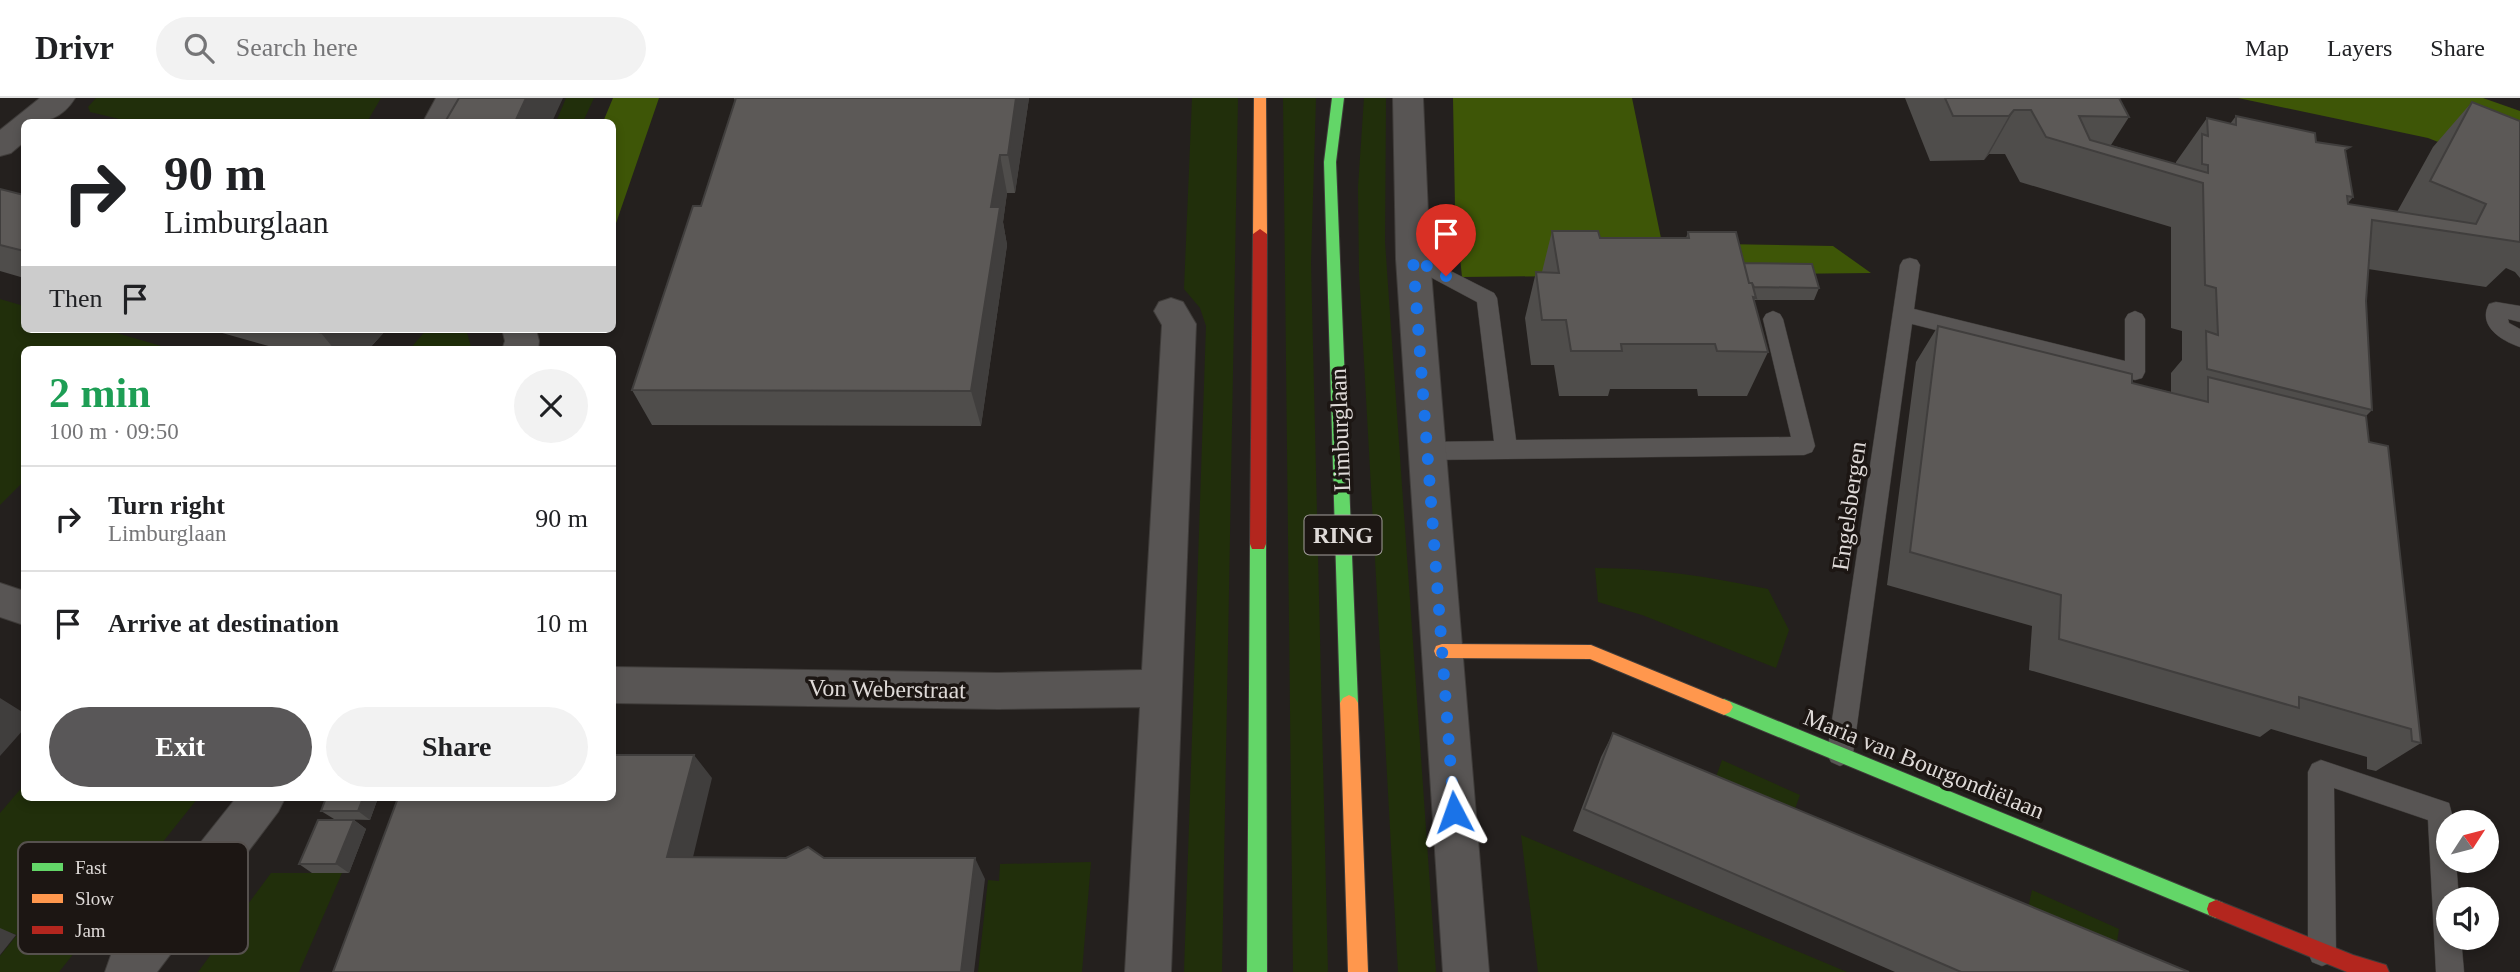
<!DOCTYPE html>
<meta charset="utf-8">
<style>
body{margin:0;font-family:"Times New Roman",serif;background:#f2f2f2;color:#202124;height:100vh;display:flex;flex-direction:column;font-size:26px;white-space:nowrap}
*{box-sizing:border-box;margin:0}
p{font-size:23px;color:#757577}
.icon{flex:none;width:38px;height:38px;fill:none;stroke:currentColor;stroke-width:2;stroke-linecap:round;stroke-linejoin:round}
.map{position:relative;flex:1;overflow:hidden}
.panel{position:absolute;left:21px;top:248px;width:595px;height:455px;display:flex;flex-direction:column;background:#fff;border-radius:10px;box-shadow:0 4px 10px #0003}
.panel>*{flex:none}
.banner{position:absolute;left:21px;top:21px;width:595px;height:214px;border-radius:10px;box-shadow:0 4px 10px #0003;background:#fff;color:#202124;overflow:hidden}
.needle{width:46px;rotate:54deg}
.controls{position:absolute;left:2436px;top:712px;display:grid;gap:14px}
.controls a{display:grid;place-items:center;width:63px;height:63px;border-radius:50%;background:#fff;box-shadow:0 4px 10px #0003;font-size:35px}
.pin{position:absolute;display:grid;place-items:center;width:60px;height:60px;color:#fff;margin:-72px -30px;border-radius:50% 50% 50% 0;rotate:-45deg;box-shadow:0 0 7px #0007}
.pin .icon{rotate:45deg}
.me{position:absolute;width:77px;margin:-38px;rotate:356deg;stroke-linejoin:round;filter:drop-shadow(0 0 5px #0008)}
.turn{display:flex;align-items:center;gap:24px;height:147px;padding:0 28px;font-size:32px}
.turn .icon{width:91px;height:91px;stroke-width:2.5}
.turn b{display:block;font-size:49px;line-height:60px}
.then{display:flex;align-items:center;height:66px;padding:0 28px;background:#0003;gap:14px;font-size:26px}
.round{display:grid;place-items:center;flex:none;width:74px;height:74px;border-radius:37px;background:#f2f2f2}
.overview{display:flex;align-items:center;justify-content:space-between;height:119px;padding:0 28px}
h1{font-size:42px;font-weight:800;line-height:52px;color:#1e9e55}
.button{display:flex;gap:14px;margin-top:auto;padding:14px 28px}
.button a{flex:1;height:80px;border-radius:42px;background:#595758;color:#fff;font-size:28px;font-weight:800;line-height:80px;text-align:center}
.button a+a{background:#f2f2f2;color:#202124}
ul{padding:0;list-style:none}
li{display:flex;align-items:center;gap:21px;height:105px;padding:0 28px;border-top:2px solid #e0e0e0}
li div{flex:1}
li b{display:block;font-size:26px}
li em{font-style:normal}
header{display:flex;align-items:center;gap:42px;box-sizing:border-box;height:98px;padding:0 35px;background:#fff;border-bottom:2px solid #e0e0e0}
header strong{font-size:33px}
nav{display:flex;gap:38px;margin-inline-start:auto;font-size:24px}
.search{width:490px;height:63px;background:#f2f2f2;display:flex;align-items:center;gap:18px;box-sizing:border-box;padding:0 24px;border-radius:38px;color:#757577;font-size:26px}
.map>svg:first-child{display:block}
.green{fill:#212f0b}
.forest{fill:#3e5607}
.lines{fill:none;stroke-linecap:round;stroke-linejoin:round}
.lane-casing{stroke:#3f3c3a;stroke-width:1}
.street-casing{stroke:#3f3c3a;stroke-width:2}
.fast-casing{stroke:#3f3c3a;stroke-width:2}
.slow-casing{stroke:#3f3c3a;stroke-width:2}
.jam-casing{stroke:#3f3c3a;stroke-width:2}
.lane{fill:#585554;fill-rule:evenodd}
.street{fill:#585554;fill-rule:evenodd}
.fast{fill:#63d668;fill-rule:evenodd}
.slow{fill:#ff974d;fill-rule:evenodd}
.jam{fill:#b3261e;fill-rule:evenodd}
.wall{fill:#4f4d4b}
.shaded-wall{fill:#403e3d}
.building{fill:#5c5957;stroke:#403e3d;stroke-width:2}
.route{stroke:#1a73e8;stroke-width:12;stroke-dasharray:0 21.6}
.labels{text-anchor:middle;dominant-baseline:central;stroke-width:7;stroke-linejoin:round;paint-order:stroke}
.shield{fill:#1c1613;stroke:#a49f9d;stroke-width:2}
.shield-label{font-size:23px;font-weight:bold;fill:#dfdad8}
.street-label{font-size:24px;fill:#dfdad8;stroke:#1c1613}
.key{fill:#1c1613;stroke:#56514e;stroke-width:2}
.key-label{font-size:19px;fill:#dfdad8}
</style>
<header>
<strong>Drivr</strong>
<div class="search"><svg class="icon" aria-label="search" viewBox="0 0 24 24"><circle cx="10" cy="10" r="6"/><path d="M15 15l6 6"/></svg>Search here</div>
<nav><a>Map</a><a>Layers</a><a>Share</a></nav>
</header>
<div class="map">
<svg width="2520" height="874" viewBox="0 0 2520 874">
<rect width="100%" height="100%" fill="#24201e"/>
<path class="green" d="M96,0H381L367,24H132L90,14L88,9Z
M566,0H594L583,24H556Z
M1192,0H1238L1222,874H1184L1206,228L1200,210L1184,191Z
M1283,0H1316L1311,165L1328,874H1293Z
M1364,0H1386L1385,144L1436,874H1398L1359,174L1358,89Z
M0,201L24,208V231H103L168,250L24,252V383L0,407Z
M427,231H466L472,252H409Z
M1595,470C1655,470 1710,479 1768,491L1789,532L1776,570L1642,517L1598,504Z
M1722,662L1800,697L1790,725L1712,690Z
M24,687V700H198L59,874H0V858L17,837L0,831V715Z
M1521,737L1847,874H1538Z
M1091,764L1082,874H978L988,782L999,783L1000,766Z
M271,775H342L299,874H198Z
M2032,792L2119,831L2114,862L2025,823Z"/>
<path class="forest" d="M613,0H659L613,134L612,24H603Z
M1453,0H1632L1662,145L1833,148L1871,175L1462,179L1455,109Z
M2238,0H2483L2520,13V76L2428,40Z"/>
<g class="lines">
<g class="lane-casing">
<path id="lane" d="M1413,154L1494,195L1497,200L1516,342L1791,339L1763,221L1766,216L1773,213L1780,216L1783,221L1815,348L1812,354L1804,357L1427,362L1419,359L1416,353L1419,347L1427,344L1494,343L1477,204L1406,166L1403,161L1406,156Z
M1910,160L1917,162L1920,167L1914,211L2125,263V221L2128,216L2135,213L2142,216L2145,221V274L2142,280L2135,282L1912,226L1853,656L1849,664L1840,668L1831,664L1827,656L1900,167L1903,162Z
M2496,204L2520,208V224L2508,221L2509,225L2520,231V249C2502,243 2477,228 2489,206Z
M2321,662L2449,705L2454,724H2448V763H2456L2459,802H2448V840H2461L2464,874H2436L2428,722L2334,690L2336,854L2332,864L2322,868L2312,864L2308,854V674L2312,666Z"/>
</g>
<g class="street-casing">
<path id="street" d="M40,0H75C62,21 47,24 24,24V44L11,55L0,58V32Z
M436,0H466L453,24H423Z
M1393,0H1423L1430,161L1489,874H1443L1396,161Z
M1171,200L1183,204L1196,226L1171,874H1125L1140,609L998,611L612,605V569L998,575L1142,572L1162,227L1154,213L1159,204Z
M502,231H536L539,243L538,252H502L505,243Z
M0,485L24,493V527L0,519Z
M236,700H285L278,714L157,874H105L111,857Z"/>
</g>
<g class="fast-casing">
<path id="fast" d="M1332,0H1344L1336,64L1358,605L1355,610L1349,613L1343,610L1340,605L1324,64Z
M1258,439L1264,441L1266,446L1267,874H1247L1250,446L1252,441Z
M1724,601L2223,805L2225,811L2223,817L2216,820L1718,614L1715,609L1718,604Z"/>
</g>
<g class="slow-casing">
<path id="slow" d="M1254,0H1266L1267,136L1260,141L1253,136Z
M1442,546L1591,547L1730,604L1733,609L1730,614L1724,617L1590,561L1442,560L1436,558L1434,553L1436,548Z
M1349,597L1355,600L1358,605L1368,874H1348L1340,605L1343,600Z"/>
</g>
<g class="jam-casing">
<path id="jam" d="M1260,131L1267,136L1266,446L1264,451H1252L1250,446L1253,136Z
M2216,802L2353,857L2386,867L2389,874H2347L2209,817L2207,811L2209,805Z"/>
</g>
<use href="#lane" class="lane"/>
<use href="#street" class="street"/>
<use href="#fast" class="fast"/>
<use href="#slow" class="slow"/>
<use href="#jam" class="jam"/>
</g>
<path class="wall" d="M734,0H1029L1015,95H1007L1003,124L1007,147L981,328L652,327L632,292L701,108L735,3Z
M1905,0H2119L2129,19L2111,47L2176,66V64L2207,20L2230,26L2236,18L2346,54L2353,99L2348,105V106L2397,114L2433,49L2472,4L2520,23V180L2515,174L2506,170L2486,189L2368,171L2366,203L2372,312L2366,318L2369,344L2421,645L2376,673L2367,671V659L2271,631L2260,639L2029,572L2032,528L1887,487L1916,264L1938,228L2132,285L2171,294V275L2182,262V233L2171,230V129L2020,84L2005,56H1989L1984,62L1930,63Z
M0,91L24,97V180L0,173Z
M1552,133L1600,140H1686L1688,134L1744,165L1819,190L1814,202H1755L1754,204L1768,254L1747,298H1698L1697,291H1610L1608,298H1559L1554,267H1531L1525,220L1536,174H1542Z
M208,231H387L368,252H283Z
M1613,635L2189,874H1895L1573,733L1601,659Z
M378,700L370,722L334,721L321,713Z
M354,722L366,731L349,775H312L299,766Z"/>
<path class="shaded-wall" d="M526,0H563L552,24H515Z
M1016,0H1029L1015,95L1008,57Z
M2014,12L1989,56L1984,62L2009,18Z
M1000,57L1007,95L1003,124L1007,147L981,328L971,293L991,109Z
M325,231H387L368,252H335L321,235Z
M0,600L24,615V631L0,658Z
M694,657L712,680L688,780L667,759Z
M363,700H378L370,722L358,713Z
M354,722L366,731L349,775L336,766Z
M975,760L985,781L974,874H961Z
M0,830L16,837L0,857Z"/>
<path class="building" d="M459,0H526L515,24H445Z
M736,0H1016L1008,57H1000L991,109H1000L971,293L632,292L693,108H701Z
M1945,0H2119L2129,19L2079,18L2090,42L2208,75V67L2202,66V36L2208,38L2207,20L2236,27V18L2315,35L2316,44L2350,49L2345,52L2353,99L2347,98L2348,106L2476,126L2486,106L2430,83L2472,4L2520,23V144L2372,122L2366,203L2372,312L2207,271L2206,233L2218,237L2216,190L2205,187L2203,85L2046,39L2031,12H2014L2009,18H1953Z
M0,91L24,97V153L0,147Z
M1552,133H1598L1600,140H1689L1688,134H1736L1749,185H1752L1756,200L1753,199L1768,254L1717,253L1715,246H1621L1622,253H1571L1566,222H1542L1536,174L1559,175Z
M1744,165L1812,166L1819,190L1754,189L1752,185H1749Z
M1938,228L2132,276V285L2208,304V279L2366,318L2369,344L2388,348L2421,645L2412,643L2411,631L2299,599V610L2059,541L2061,497L1910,454Z
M307,231H325L321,235Z
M1613,635L2189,874H1961L1584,711Z
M612,657H694L667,759L786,760L808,749L824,760H975L961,874H333L398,700H612Z
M326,700H363L358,713H321Z
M318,722H354L336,766H299Z"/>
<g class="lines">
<path class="route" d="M1446,178L1413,161L1454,714"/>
</g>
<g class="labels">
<rect class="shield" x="1304.5" y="417.5" width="77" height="39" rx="5"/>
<g class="shield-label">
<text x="1343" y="437">RING</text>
</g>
<g class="street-label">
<text transform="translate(1340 332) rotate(-92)">Limburglaan</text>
<text transform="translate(1849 408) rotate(-82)">Engelsbergen</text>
<text transform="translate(887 591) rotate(1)">Von Weberstraat</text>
<text transform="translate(1924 666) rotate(22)">Maria van Bourgondiëlaan</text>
</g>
</g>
<rect x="18" y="744" width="230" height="112" rx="10" class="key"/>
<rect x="32" y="765" width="31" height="8" fill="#63d668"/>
<rect x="32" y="796" width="31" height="9" fill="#ff974d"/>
<rect x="32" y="828" width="31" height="8" fill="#b3261e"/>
<g class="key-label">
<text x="75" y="776">Fast</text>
<text x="75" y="807">Slow</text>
<text x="75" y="839">Jam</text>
</g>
</svg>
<div class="controls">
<a><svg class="needle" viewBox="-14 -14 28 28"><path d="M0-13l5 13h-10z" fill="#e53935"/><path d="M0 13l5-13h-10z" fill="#757577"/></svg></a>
<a><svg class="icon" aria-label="sound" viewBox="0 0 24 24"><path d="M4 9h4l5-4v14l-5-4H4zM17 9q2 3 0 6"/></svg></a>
</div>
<div class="pin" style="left:1446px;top:178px;background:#d93025"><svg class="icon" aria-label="arrive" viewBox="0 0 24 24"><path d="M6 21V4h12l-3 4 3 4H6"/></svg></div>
<svg class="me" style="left:1454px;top:714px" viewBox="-20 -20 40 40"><path d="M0-17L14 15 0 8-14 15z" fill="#1a73e8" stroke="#fff" stroke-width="4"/></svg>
<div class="banner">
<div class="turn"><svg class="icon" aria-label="right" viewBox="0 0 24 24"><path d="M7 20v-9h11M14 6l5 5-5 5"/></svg><div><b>90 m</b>Limburglaan</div></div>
<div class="then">Then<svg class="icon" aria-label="arrive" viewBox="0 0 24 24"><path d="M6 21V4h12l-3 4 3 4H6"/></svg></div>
</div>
<section class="panel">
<div class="overview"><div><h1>2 min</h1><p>100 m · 09:50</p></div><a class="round"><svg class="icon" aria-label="close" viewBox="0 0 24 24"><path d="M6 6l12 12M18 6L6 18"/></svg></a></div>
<ul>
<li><svg class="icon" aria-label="right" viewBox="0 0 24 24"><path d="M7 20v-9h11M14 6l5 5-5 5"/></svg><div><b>Turn right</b><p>Limburglaan</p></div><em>90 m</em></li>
<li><svg class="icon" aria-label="arrive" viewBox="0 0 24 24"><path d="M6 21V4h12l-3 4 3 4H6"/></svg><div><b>Arrive at destination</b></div><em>10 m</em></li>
</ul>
<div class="button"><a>Exit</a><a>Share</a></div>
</section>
</div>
